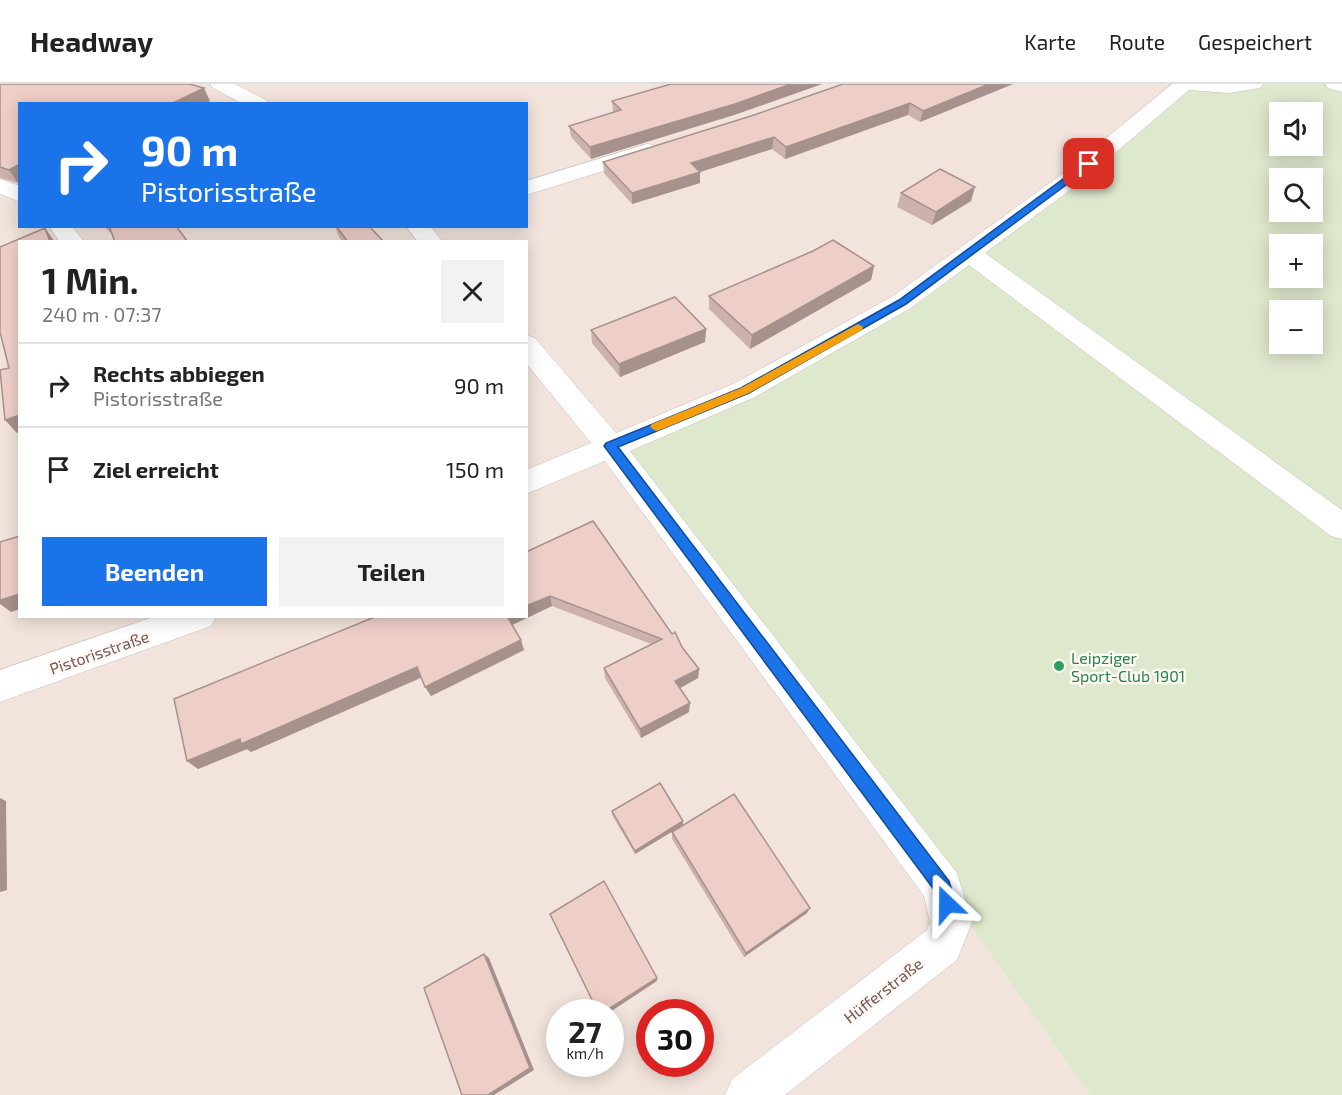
<!DOCTYPE html>
<html lang="de">
<meta charset="utf-8">
<style>
body{margin:0;font-family:"Exo 2",sans-serif;background:#f2f2f2;color:#222;height:100vh;display:flex;flex-direction:column;font-size:22px;white-space:nowrap}
*{box-sizing:border-box;margin:0}
p{font-size:20px;color:#767676}
.icon{flex:none;width:33px;height:33px;fill:none;stroke:currentColor;stroke-width:2;stroke-linecap:round;stroke-linejoin:round}
.map{position:relative;flex:1;overflow:hidden}
.side{position:absolute;left:18px;top:156px;width:510px;height:378px;display:flex;flex-direction:column;background:#fff;border-radius:0px;box-shadow:0 3px 15px #0003}
.side>*{flex:none}
.top-card{position:absolute;left:18px;top:18px;width:510px;height:126px;border-radius:0px;box-shadow:0 3px 15px #0003;background:#1a73e8;color:#fff;overflow:hidden}
.fabs{position:absolute;left:1269px;top:18px;display:grid;gap:12px}
.fabs a{display:grid;place-items:center;width:54px;height:54px;border-radius:0px;background:#fff;box-shadow:0 3px 15px #0003;font-size:30px}
.speed{position:absolute;left:546px;top:915px;display:flex;gap:12px;font-size:30px;font-weight:700;text-align:center}
.speed>*{display:grid;place-content:center;width:78px;height:78px;border-radius:50%;background:#fff;box-shadow:0 3px 15px #0003;line-height:1}
.speed small{font-size:15px;font-weight:400}
.speed .limit{border:9px solid #d22;background:#fff;color:#111}
.pin{position:absolute;display:grid;place-items:center;width:51px;height:51px;color:#fff;margin:-26px;border-radius:12px;box-shadow:0 3px 9px #0006}
.me{position:absolute;width:66px;margin:-33px;rotate:337deg;stroke-linejoin:round;filter:drop-shadow(0 0 4px #0008)}
.turn{display:flex;align-items:center;gap:21px;height:126px;padding:0 24px;font-size:27px}
.turn .icon{width:78px;height:78px;stroke-width:2.5}
.turn b{display:block;font-size:42px;line-height:51px}
.round{display:grid;place-items:center;flex:none;width:63px;height:63px;border-radius:0px;background:#f2f2f2}
.summary{display:flex;align-items:center;justify-content:space-between;height:102px;padding:0 24px}
h1{font-size:36px;font-weight:700;line-height:45px}
.button{display:flex;gap:12px;margin-top:auto;padding:12px 24px}
.button a{flex:1;height:69px;border-radius:0px;background:#1a73e8;color:#fff;font-size:24px;font-weight:700;line-height:69px;text-align:center}
.button a+a{background:#f2f2f2;color:#222}
ul{padding:0;list-style:none}
li{display:flex;align-items:center;gap:18px;height:84px;padding:0 24px;border-top:2px solid #e0e0e0}
li div{flex:1}
li b{display:block;font-size:22px}
li em{font-style:normal}
header{display:flex;align-items:center;gap:36px;box-sizing:border-box;height:84px;padding:0 30px;background:#fff;border-bottom:2px solid #e0e0e0}
header strong{font-size:28px}
nav{display:flex;gap:33px;margin-inline-start:auto;font-size:21px}
.map>svg:first-child{display:block}
.residential{fill:#f2e4dd;fill-rule:evenodd}
.green{fill:#dee8cd;fill-rule:evenodd}
.lines{fill:none;stroke-linecap:round;stroke-linejoin:round}
.minor-casing{stroke:#cfbcb6;stroke-width:1}
.minor{fill:#fff;fill-rule:evenodd}
.wall{fill:#cdb2ac}
.shaded-wall{fill:#a7918c}
.building{fill:#eecfc8;stroke:#a7918c;stroke-width:1.5}
.route{fill:#1a73e8;stroke:#114b97;stroke-width:1.5}
.slow{fill:#f59e0b}
.leisure-dot{fill:#2e9e5b;stroke:#fef8f4;stroke-width:2}
.labels{text-anchor:middle;dominant-baseline:central;stroke-width:5;stroke-linejoin:round;paint-order:stroke}
.street-label{font-size:16px;fill:#755752;stroke:#fef8f4}
.leisure-label{font-size:16px;fill:#27864d;stroke:#fef8f4;text-anchor:start}
</style>
<header>
<strong>Headway</strong>
<nav><a>Karte</a><a>Route</a><a>Gespeichert</a></nav>
</header>
<div class="map">
<svg width="1342" height="1011" viewBox="0 0 1342 1011">
<rect width="100%" height="100%" fill="#fbf3ee"/>
<path class="residential" d="M0,0H1184L943,803L1090,1011H0ZM20,20H526V142H20ZM20,158H526V532H20ZM560,928H610V980H560ZM650,928H700V980H650Z"/>
<path class="green" d="M1184,0H1342V1011H1090L943,803L610,362L902,218ZM1280,28H1312V62H1280ZM1280,94H1312V128H1280ZM1280,160H1312V194H1280ZM1280,226H1312V260H1280Z"/>
<g class="lines">
<g class="minor-casing">
<path id="minor" d="M210,0H235L266,16L269,20H243L213,4Z
M1172,0H1263L1260,4L1229,9L1189,6L1081,98L985,169L1342,426V455L1331,452L969,181L911,224L755,313L630,367L957,789L972,838L957,876L785,1011H725L732,995L927,846L930,838L924,812L605,377L526,410V386L591,359L526,279V251L535,254L616,349L735,299L893,212L1065,88Z
M1325,0H1342V8L1328,4Z
M647,60L655,61L658,66L655,71L526,111V97Z
M0,95L20,102V118L0,110Z
M49,142H72L84,158H60Z
M406,142H430L443,158H418Z
M156,532H216L211,542L0,618V586Z"/>
</g>
<use href="#minor" class="minor"/>
</g>
<path class="wall" d="M0,0L210,17L20,20V98L18,99L0,94Z
M671,0H822L734,31L591,75L571,53L569,42L613,28L612,17Z
M843,0H1013L920,38L908,31L785,75L772,65L700,88V99L632,120L604,89L603,78L751,32Z
M901,109L971,117L932,141L897,123Z
M103,142H176L111,149Z
M335,142H369L384,158H343L339,153Z
M874,182L871,196L750,265L709,225V212Z
M706,245L705,258L620,293L592,259L591,246Z
M526,468L672,550L699,585L698,594L680,604L689,628L641,654L605,594L604,584L651,560L552,522L512,541L524,566L431,612L421,594L251,668L247,665L198,685L187,677L526,532Z
M612,727L683,737V741L635,770L612,731Z
M672,748L807,829L744,873L672,755Z"/>
<path class="shaded-wall" d="M791,0H822L734,31L591,75L590,63Z
M989,0H1013L920,38L923,27Z
M204,4L210,17L205,20H171Z
M910,19L908,31L785,75L786,63Z
M774,53L772,65L700,88V99L632,120V109L691,79Z
M20,80V98L18,99L9,86Z
M975,103L971,117L932,141L936,128Z
M45,144L55,158H50Z
M874,182L871,196L750,265L752,251Z
M706,245L705,258L620,293L619,280Z
M20,331V348L17,349L5,336Z
M20,510V525L11,528L0,520V516Z
M550,512L552,522L510,542L507,532H526V522Z
M521,556L524,566L431,612L425,603Z
M417,583L422,593L251,668L247,665L198,685L187,677Z
M699,585L698,594L675,607V597Z
M690,619L689,628L641,654L640,645Z
M0,714L6,717L7,806L0,808Z
M683,737V741L635,770V767Z
M810,824L807,829L744,873L746,869Z
M484,870L489,874L534,986L494,1011H488Z
M657,894V897L610,928H604Z"/>
<path class="building" d="M0,0H189L204,4L171,20H20V80L9,86L0,83Z
M671,0H791L735,20L590,63L569,42L621,26L612,17Z
M843,0H989L923,27L910,19L786,63L774,53L691,79L700,88L632,109L603,78L751,32Z
M940,85L975,103L936,128L901,109Z
M109,142H176L188,158H115Z
M336,142H369L384,158H348Z
M45,144L50,158H20V331L5,336L0,286L9,284L0,248V163Z
M833,156L874,182L752,251L709,212L813,167Z
M675,213L706,245L619,280L591,246Z
M593,437L672,550L675,548L682,563L699,585L675,597L690,619L640,645L604,584L662,555L550,512L526,522V468Z
M20,452V510L0,516V458Z
M377,532H507L521,556L425,603L417,583L241,660L240,655L187,677L174,615Z
M660,699L683,737L635,767L612,727Z
M734,710L810,824L746,869L672,748Z
M604,797L657,894L604,928H598L550,830Z
M484,870L530,984L488,1011H462L424,904Z"/>
<path class="route" d="M1086,78L1094,80L906,220L749,309L618,363L949,797L956,820L953,826L947,829L941,826L935,807L604,362L606,359L741,304L899,216Z"/>
<path class="slow" d="M858,240L863,243L862,246L749,309L660,346L656,347L650,343L652,340L741,304Z"/>
<circle class="leisure-dot" cx="1059" cy="582" r="6"/>
<g class="labels">
<g class="street-label">
<text transform="translate(99 568) rotate(-19)">Pistorisstraße</text>
<text transform="translate(883 906) rotate(-38)">Hüfferstraße</text>
</g>
<g class="leisure-label">
<text x="1071" y="573">Leipziger<tspan x="1071" dy="18">Sport-Club 1901</tspan></text>
</g>
</g>
</svg>
<div class="fabs">
<a><svg class="icon" aria-label="sound" viewBox="0 0 24 24"><path d="M4 9h4l5-4v14l-5-4H4zM17 9q2 3 0 6"/></svg></a>
<a><svg class="icon" aria-label="search" viewBox="0 0 24 24"><circle cx="10" cy="10" r="6"/><path d="M15 15l6 6"/></svg></a>
<a>+</a>
<a>−</a>
</div>
<div class="speed"><div>27<small>km/h</small></div><div class="limit">30</div></div>
<div class="pin" style="left:1089px;top:80px;background:#d93025"><svg class="icon" aria-label="arrive" viewBox="0 0 24 24"><path d="M6 21V4h12l-3 4 3 4H6"/></svg></div>
<svg class="me" style="left:947px;top:820px" viewBox="-20 -20 40 40"><path d="M0-17L14 15 0 8-14 15z" fill="#1a73e8" stroke="#fff" stroke-width="4"/></svg>
<div class="top-card">
<div class="turn"><svg class="icon" aria-label="right" viewBox="0 0 24 24"><path d="M7 20v-9h11M14 6l5 5-5 5"/></svg><div><b>90 m</b>Pistorisstraße</div></div>
</div>
<section class="side">
<div class="summary"><div><h1>1 Min.</h1><p>240 m · 07:37</p></div><a class="round"><svg class="icon" aria-label="close" viewBox="0 0 24 24"><path d="M6 6l12 12M18 6L6 18"/></svg></a></div>
<ul>
<li><svg class="icon" aria-label="right" viewBox="0 0 24 24"><path d="M7 20v-9h11M14 6l5 5-5 5"/></svg><div><b>Rechts abbiegen</b><p>Pistorisstraße</p></div><em>90 m</em></li>
<li><svg class="icon" aria-label="arrive" viewBox="0 0 24 24"><path d="M6 21V4h12l-3 4 3 4H6"/></svg><div><b>Ziel erreicht</b></div><em>150 m</em></li>
</ul>
<div class="button"><a>Beenden</a><a>Teilen</a></div>
</section>
</div>
